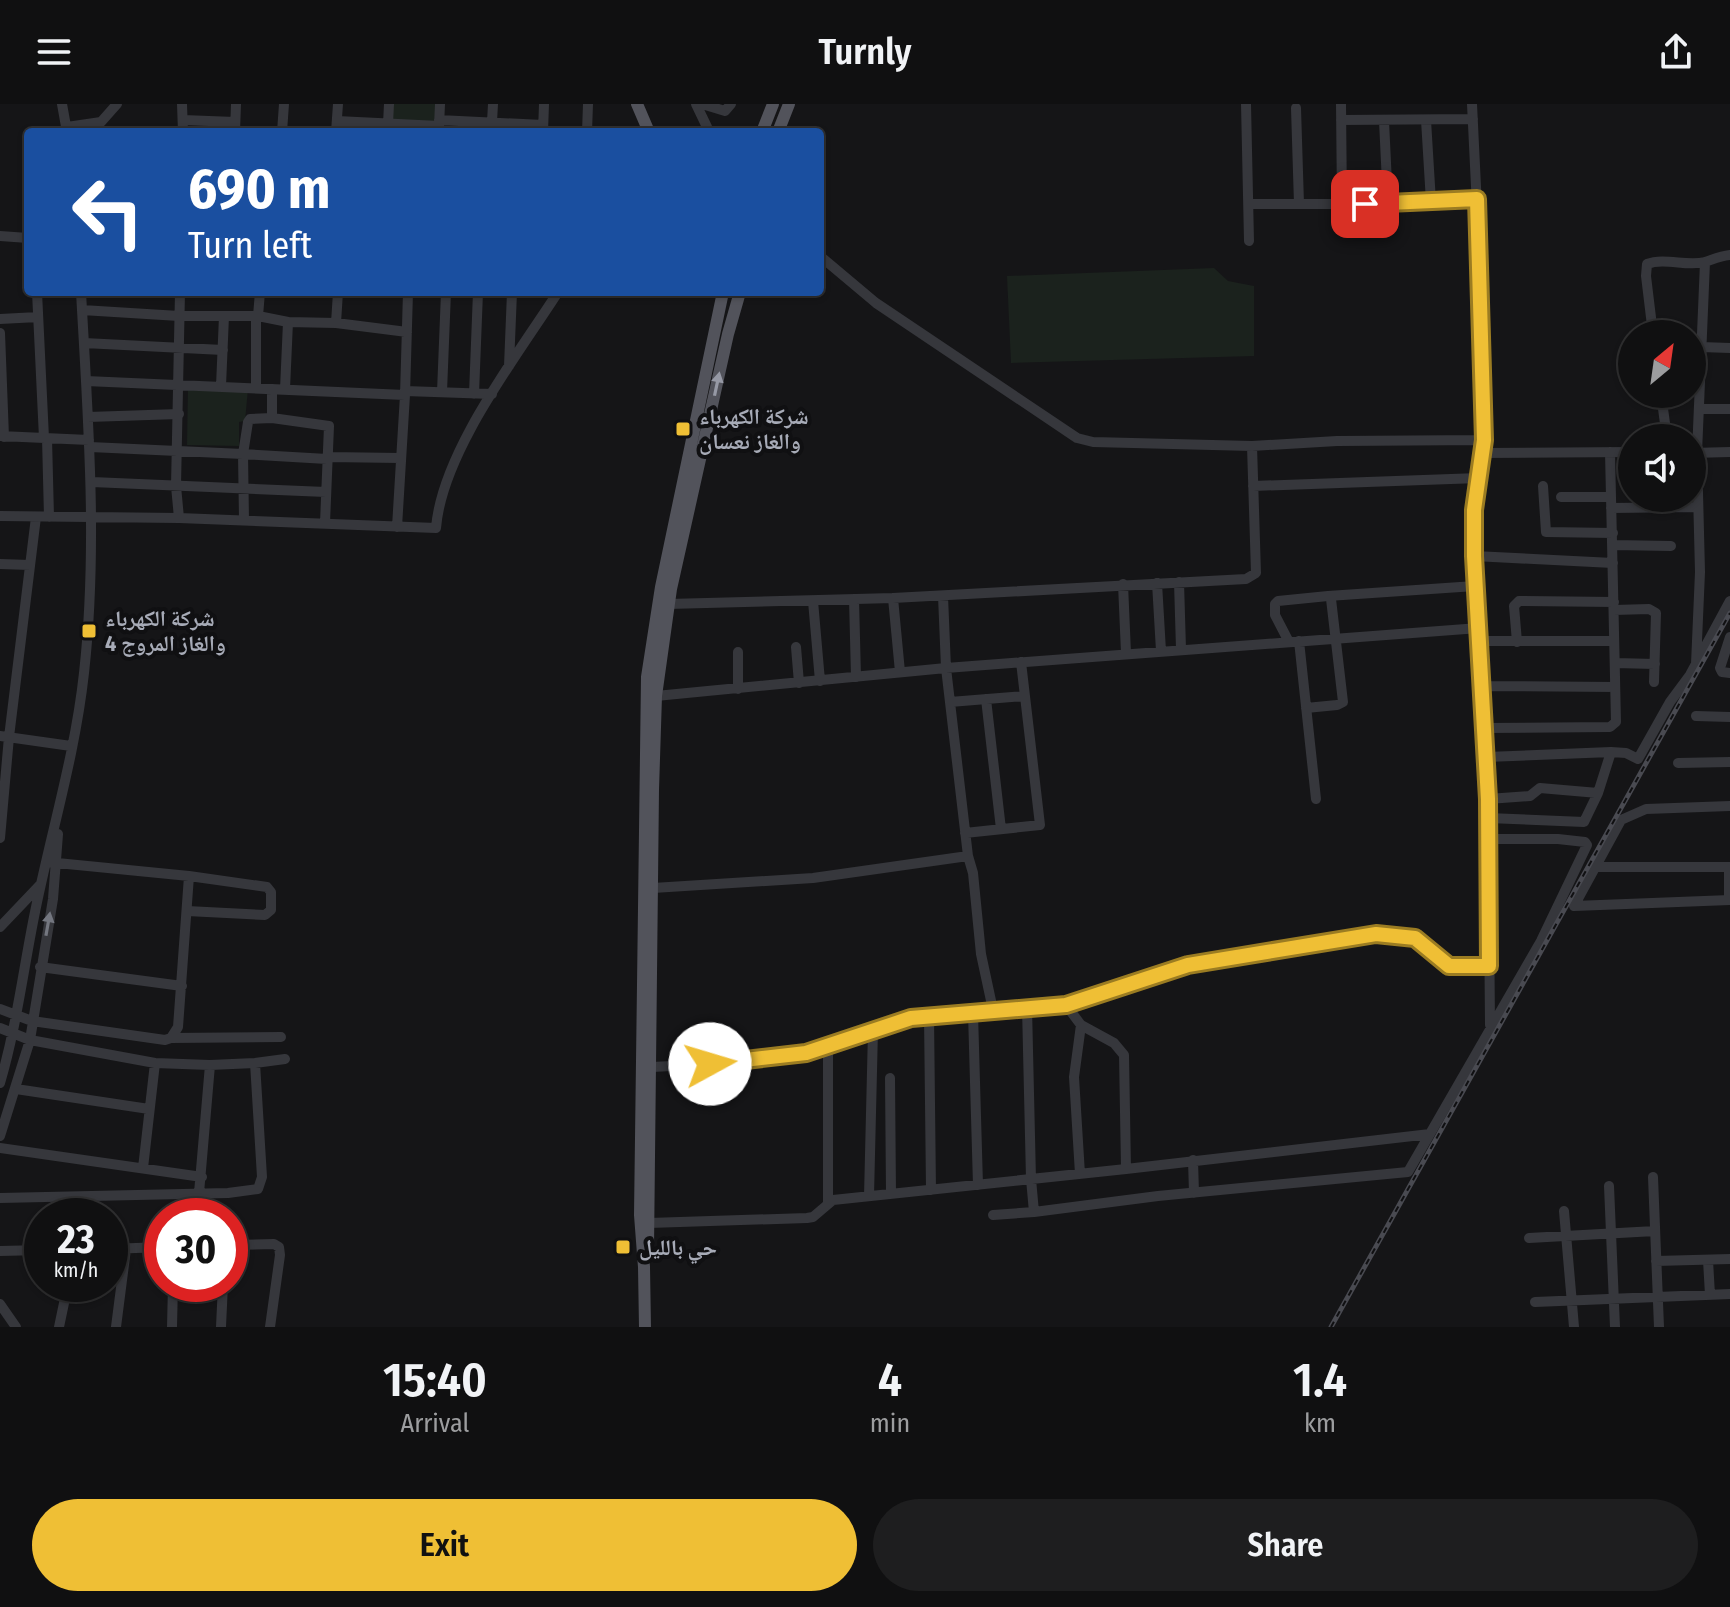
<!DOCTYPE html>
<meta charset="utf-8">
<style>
body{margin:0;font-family:"Fira Sans Condensed","Noto Naskh Arabic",sans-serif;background:#1e1e1f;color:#f1f3f6;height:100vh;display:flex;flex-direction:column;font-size:30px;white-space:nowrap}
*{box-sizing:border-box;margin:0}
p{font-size:26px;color:#9c9d9f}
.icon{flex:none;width:44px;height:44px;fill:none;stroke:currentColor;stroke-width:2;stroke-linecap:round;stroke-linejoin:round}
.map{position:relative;height:1223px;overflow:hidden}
.side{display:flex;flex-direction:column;background:#101011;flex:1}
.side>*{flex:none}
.guide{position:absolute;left:24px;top:24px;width:800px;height:168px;border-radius:8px;box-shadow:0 2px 6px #0004,0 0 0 2px #303031;background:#1a4fa0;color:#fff;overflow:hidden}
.needle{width:52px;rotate:29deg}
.tools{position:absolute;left:1618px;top:216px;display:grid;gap:16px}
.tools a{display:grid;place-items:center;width:88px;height:88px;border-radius:50%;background:#101011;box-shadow:0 2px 6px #0004,0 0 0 2px #303031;font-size:40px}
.speed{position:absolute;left:24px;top:1094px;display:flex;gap:16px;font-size:40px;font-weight:700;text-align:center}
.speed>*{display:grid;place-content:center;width:104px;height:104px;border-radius:50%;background:#101011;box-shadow:0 2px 6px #0004,0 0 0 2px #303031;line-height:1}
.speed small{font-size:20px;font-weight:400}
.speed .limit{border:12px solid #d22;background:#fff;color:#111}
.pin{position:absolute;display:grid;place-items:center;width:68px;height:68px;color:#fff;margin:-34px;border-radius:16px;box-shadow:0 4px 12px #0006}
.me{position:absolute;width:88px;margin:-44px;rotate:84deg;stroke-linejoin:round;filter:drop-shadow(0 0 6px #0008)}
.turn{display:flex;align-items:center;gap:28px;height:168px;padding:0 32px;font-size:36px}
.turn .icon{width:104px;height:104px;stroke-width:2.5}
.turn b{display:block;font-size:56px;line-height:68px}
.eta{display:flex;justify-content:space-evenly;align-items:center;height:136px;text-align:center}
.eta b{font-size:48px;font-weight:600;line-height:56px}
.button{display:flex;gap:16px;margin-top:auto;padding:16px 32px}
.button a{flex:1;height:92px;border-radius:48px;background:#efbf35;color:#111;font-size:32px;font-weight:600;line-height:92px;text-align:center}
.button a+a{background:#1e1e1f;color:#f1f3f6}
header{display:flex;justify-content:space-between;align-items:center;height:104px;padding:0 32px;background:#101011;font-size:36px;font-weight:600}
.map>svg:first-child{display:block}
.green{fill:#1b221d}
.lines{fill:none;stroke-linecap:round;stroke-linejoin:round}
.minor{stroke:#36373c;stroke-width:10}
.major{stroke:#52535b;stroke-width:12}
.rail-casing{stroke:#494a51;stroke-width:5}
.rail{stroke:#101012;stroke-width:2;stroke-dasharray:6;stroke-linecap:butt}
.oneway{fill:#9699a5}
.oneway2{fill:#747780}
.route-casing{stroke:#9b7c22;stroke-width:20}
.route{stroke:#efbf35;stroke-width:14}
.poi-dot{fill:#efbf35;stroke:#101012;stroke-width:3}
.labels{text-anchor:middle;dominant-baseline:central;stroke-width:8;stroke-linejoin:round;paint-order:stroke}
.poi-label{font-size:22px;font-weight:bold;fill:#a7abb7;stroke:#101012;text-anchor:start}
</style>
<header><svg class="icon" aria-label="menu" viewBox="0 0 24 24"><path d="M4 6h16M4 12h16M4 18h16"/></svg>Turnly<svg class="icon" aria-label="share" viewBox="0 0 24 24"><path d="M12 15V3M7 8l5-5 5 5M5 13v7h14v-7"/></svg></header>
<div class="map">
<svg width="1730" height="1223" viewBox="0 0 1730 1223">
<rect width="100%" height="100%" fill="#151517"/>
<path class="green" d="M392,0H436L435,19L391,17Z
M1214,164L1228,177L1254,182V252L1011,259L1007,172Z
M188,283L248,285L245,317L239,318V342L187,341Z"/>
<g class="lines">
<path class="minor" d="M62,0L67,28
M182,0L183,28
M696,0L707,23
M702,0L725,7L731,0
M1246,0L1249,137
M1341,0L1342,100
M1472,0L1480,165L1484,336L1474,406V452L1488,695L1490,921
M1296,4L1299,100
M183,16L235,18
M439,16L543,21
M1341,16L1473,15
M1426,16L1431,98
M337,17L439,22
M1384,17L1388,100
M492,18L493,0
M388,20L389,0
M439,22L440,0
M67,23L101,18L117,0
M235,28L236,0
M282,28L284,0
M336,28L338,0
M543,28L544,0
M587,28L588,0
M1249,100H1388L1477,95
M0,132L28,134
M820,152L876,199L1077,334L1093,338L1252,342L1337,337L1484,336
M37,188L44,334
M260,188L258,212L288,218L285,285
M82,206L179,212H258
M0,215L38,213
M288,218L336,219L407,228
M336,219L338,188
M0,229L4,333
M1653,230L1646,172L1647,160C1665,153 1687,163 1705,158C1714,155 1720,152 1730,151
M84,239L223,246
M1701,243L1730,244
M509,262L512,188
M86,277L405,291
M221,282L224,212
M256,284V212
M272,285V314L329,322L325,419
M405,287L492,290
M442,288L446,188
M474,290L478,188
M1661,290L1667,334
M1699,305H1730
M88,313L179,310
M272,314L250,315L248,318L243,350L327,355
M0,332L89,336
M47,334L49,413
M90,343L243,350L244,416
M1482,349L1632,348
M1692,349L1730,348
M328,353L400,354
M92,378L326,388
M1253,382L1479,374
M1543,382L1546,428L1613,429
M1561,393H1611
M1611,404L1698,403
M0,412L179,414L436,424C442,348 517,252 558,188
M179,414L176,382L180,188
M397,423L405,291L408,188
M1613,441L1671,442
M1474,452L1613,459
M0,460L30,461
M1179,478L1181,545
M1157,479L1161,547
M1123,480L1126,549
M943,492L946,564L968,752L973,769L981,850L993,906
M1328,492L1475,482
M893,494L900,568
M854,495L856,573
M813,497L820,577
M668,500L893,494L1246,475L1256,469L1252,342
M1614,506L1649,505L1656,509L1654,578
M1730,533L1720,564L1722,568L1730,569
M1299,537L1316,695
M1479,537H1614
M1289,538L1275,511V500L1278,497L1328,492L1331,495L1343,598L1337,601L1306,604
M1517,538L1514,502L1519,497L1614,498
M796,543L799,579
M738,548V585
M1615,559L1655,560
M1696,560L1700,468L1697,349L1705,158
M1482,582L1615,583
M656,592L946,564L1479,524
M986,595L1001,725
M950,598L1025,592
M1696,612L1730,613
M1484,624L1610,623L1616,618L1610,348
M0,632L71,642
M1486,653L1611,648L1626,649L1638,655L1670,598L1690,571L1730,497
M1678,659L1730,658
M1488,695L1530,692L1540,684L1598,689
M1730,702L1646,705L1621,716L1574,802L1730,796
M1488,714L1584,718L1598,689L1611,648
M965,729L1040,721L1021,558
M0,734L9,633L36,413
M1594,763H1730
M1729,763V796
M653,784L813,774L968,752
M187,807L265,811L271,806V788L267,783L189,772
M0,823L40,781
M40,863L182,882
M1066,901L1081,921L1114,939L1124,951L1126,1065L1430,1030
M1027,903L1031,1075L1034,1108L1158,1092L1408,1068L1541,837L1587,741L1585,738L1558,735H1488
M0,905L32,917L165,936L171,934L178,923L189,772L47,758
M973,909L978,1081
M929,912L931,1086
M0,924L30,936L155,959L210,961L255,959L285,955
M171,934L281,933
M652,963L710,960L806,949L911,914L1066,901L1188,861L1376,830L1415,834L1449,862H1489
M890,974L891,1090
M0,979C16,925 23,868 34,813C50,732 75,652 84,569C98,442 88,315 81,188
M16,985L149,1005
M0,1032L30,936L53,795L58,730
M0,1044L202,1073
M1193,1056L1194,1089
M143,1064L155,959
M1080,1070L1074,973L1081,921
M1653,1073L1659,1223
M1609,1082L1615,1223
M199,1089L210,961
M869,1092L873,926
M0,1094L228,1089L258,1085L262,1073L255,959
M828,1098V943
M1564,1107L1574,1223
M993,1111L1034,1108
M649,1119L807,1114L813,1113L833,1096L1126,1065
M1529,1134L1655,1127
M230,1141L274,1140L279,1143L280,1151L270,1223
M110,1145L162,1143
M0,1147L42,1146
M1708,1156L1710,1191
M1656,1157L1730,1155
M1535,1198L1730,1190
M0,1200L16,1223
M59,1223L68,1180
M116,1223L126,1145
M172,1223L173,1180
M221,1223L223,1180"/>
<path class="major" d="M637,0L649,28
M762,28L773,0
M778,28L789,0
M648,1145L653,686L656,592L671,485L728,230L740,188
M645,1223L644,1163L640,1111L647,573L661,483L723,188"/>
<g class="rail-casing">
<path id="rail" d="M1331,1223L1730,509"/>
</g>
<use href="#rail" class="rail"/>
</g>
<defs><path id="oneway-solid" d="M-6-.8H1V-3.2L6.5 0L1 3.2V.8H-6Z" transform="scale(2)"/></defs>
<use class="oneway" href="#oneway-solid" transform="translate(717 280) rotate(-78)"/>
<use class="oneway2" href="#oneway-solid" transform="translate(48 820) rotate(-80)"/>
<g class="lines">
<g class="route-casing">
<path id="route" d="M710,960L806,949L911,914L1066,901L1188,861L1376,830L1415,834L1449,862H1489L1488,695L1474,452V406L1484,336L1477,95L1365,100"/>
</g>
<use href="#route" class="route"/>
</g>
<g class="poi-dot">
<rect x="675" y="317" width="16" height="16" rx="4"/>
<rect x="81" y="519" width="16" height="16" rx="4"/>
<rect x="615" y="1135" width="16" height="16" rx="4"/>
</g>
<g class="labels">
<g class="poi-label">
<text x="699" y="312">شركة الكهرباء<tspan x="699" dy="25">والغاز نعسان</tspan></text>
<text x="105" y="514">شركة الكهرباء<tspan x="105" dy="25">والغاز المروج 4</tspan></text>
<text x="639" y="1143">حي بالليل</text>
</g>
</g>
</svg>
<div class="tools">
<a><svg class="needle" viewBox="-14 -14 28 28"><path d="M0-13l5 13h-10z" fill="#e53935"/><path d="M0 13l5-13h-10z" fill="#9c9d9f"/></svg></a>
<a><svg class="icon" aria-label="sound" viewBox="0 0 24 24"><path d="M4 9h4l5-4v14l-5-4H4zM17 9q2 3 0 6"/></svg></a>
</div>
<div class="speed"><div>23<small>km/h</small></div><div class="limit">30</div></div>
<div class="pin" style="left:1365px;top:100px;background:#d93025"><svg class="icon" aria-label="arrive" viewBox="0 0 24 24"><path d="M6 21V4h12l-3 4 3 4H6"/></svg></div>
<svg class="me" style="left:710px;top:960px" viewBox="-20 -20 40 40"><circle r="19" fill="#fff"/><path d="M0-13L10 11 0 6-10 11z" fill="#efbf35"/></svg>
<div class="guide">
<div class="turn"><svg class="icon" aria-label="left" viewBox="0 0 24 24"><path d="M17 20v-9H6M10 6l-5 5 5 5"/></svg><div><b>690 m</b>Turn left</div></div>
</div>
</div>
<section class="side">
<div class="eta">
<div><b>15:40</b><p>Arrival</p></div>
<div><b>4</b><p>min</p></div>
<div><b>1.4</b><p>km</p></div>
</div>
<div class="button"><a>Exit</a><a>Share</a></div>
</section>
